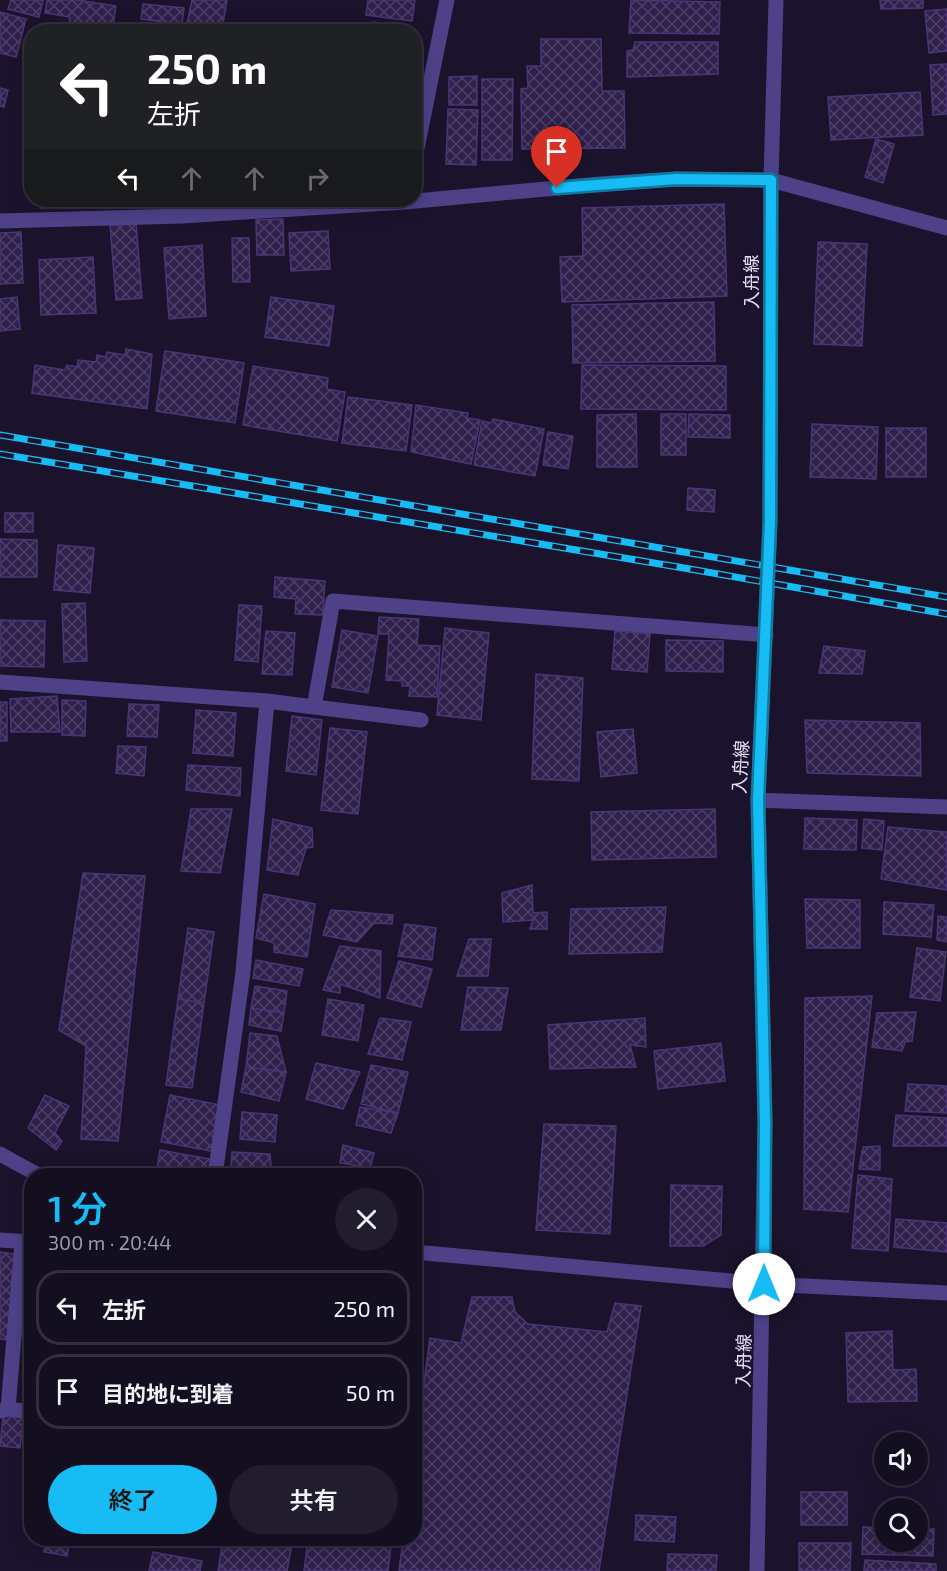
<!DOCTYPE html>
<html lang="ja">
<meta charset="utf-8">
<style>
body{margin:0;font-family:"Exo 2","Noto Sans JP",sans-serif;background:#211c2e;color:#f1f3f6;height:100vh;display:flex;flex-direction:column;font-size:22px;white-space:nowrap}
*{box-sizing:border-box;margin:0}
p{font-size:20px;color:#9d9ca5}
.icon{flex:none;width:33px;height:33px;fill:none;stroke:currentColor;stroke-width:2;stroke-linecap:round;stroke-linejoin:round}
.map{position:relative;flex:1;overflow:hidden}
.panel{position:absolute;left:24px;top:1168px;width:398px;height:378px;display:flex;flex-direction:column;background:#140e21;border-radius:24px;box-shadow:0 3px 15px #0003,0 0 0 2px #332e3f}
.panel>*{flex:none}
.hud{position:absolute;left:24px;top:24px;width:398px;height:183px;border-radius:24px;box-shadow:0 3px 15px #0003,0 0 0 2px #332e3f;background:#202124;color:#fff;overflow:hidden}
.buttons{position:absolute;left:874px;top:1432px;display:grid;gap:12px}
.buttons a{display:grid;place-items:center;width:54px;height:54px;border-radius:50%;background:#140e21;box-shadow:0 3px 15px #0003,0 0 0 2px #332e3f;font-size:30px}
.pin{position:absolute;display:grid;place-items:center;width:51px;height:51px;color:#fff;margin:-62px -26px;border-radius:50% 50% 50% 0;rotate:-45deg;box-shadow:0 0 6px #0007}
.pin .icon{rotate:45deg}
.me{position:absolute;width:66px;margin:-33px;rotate:0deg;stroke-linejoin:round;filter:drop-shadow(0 0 4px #0008)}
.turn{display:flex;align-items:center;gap:21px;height:126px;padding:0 24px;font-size:27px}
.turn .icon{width:78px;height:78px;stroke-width:2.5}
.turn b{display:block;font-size:42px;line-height:51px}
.lanes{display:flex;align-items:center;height:57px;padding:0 24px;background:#0003;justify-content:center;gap:30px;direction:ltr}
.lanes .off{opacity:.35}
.round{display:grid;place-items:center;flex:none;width:63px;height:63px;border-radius:32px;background:#211c2e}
.headline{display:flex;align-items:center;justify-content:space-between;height:102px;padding:0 24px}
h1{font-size:36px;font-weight:600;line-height:45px;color:#16bcf3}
.primary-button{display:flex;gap:12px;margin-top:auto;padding:12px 24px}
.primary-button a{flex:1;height:69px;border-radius:36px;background:#16bcf3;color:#111;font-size:24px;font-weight:600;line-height:69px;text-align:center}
.primary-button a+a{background:#211c2e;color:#f1f3f6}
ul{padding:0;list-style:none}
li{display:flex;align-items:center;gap:18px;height:75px;margin:0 12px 9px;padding:0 12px;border:3px solid #332e3f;border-radius:24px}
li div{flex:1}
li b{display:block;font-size:22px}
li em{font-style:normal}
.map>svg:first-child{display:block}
.building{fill:url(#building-cross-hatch);stroke:#4b3476;stroke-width:1.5}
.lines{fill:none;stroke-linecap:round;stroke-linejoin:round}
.minor{stroke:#4e4188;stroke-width:15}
.tertiary{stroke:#4e4188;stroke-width:15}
.rail-casing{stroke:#16bcf3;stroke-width:7}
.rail{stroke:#1b132c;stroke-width:4.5;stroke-dasharray:14;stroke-linecap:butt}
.route-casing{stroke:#0e7a9e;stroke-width:15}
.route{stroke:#16bcf3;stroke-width:10}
.labels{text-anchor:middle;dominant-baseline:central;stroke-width:4.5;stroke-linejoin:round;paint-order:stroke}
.street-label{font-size:18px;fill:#e7e0fd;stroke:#1b132c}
</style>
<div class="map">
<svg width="947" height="1571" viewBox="0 0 947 1571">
<defs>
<pattern id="building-cross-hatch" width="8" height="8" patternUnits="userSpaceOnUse" patternTransform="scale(1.5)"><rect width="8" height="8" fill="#2f204c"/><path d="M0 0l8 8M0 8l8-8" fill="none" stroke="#4d4067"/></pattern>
</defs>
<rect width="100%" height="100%" fill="#1b132c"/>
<path class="building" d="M11,0H43L39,17L8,9Z
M47,0H78L116,6L112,32H60L68,31L70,17L45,13Z
M192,0H227L222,30L187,24Z
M368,0H415L412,21L366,15Z
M631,0L720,2L719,34L629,33Z
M880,0H923V8L881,9Z
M143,4L184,8L182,24L141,19Z
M947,9V51L929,53L925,11Z
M0,12L26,19L16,57L0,53Z
M374,22L415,30L414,33L372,32Z
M337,23L370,32H335Z
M140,24L192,32H138Z
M541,39H601L602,91H624L625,148L522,149L521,89L528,88L527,66H541Z
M635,42H718V74L627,77V51L633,50Z
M947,64V114L933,115L930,65Z
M477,76V105H449V77Z
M482,79H513L512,160H482Z
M0,88L8,90L4,107L0,106Z
M920,92L923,135L831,140L828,97Z
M448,109L478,110L476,165L446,164Z
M876,139L894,144L883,183L865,177Z
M40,200H81V207L40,208Z
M87,200H119V203L87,204Z
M724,204L727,296L562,302L560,257L583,256L582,208Z
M283,219L284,255H257L256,220Z
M136,223L142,298L116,300L110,225Z
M328,231L330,269L291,271L289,233Z
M21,232L23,283L0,284V233Z
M232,238H249L250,282H233Z
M818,242L867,244L862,346L814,344Z
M202,245L206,316L169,319L164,248Z
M93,257L96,313L41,315L39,260Z
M17,297L20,329L0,331V299Z
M271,297L334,306L329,346L265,337Z
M714,302L715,361L573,363L572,305Z
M126,349L152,354L147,409L32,393L35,365L65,370L67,365L77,367L78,360L96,362L97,355L106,357L107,352L125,355Z
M165,351L244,363L235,423L156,411Z
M582,365L726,366V410L581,409Z
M253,366L328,378L327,389L345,392L337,441L243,425Z
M348,397L412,405L406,451L342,443Z
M416,405L468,413L467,418L480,420L471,464L411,452Z
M636,414L637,467H597V415Z
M661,414H686V455H661Z
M689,414L730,415V438L688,437Z
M493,419L544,429L535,476L474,465L482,421L491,423Z
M812,424L878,427L876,479L810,477Z
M886,428H926V477H886Z
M548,432L573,436L568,469L543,465Z
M688,488L715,490L714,512L687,510Z
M5,513H33V532H5Z
M0,539L37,540V577H0Z
M58,545L94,548L90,593L54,590Z
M275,577L325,581L323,615L295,614L296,599L274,597Z
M85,603L87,661L64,662L62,604Z
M239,605L262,606L258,662L235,660Z
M379,617L419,619L417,645L440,646L437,697L409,696L410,686H402V681L386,680L389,634H378Z
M0,620L45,621L44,667L0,666Z
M445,628L489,633L481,720L437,715Z
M342,630L378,636L368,693L332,687Z
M266,631L295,633L292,675L262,674Z
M615,631L650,634L647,672L612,669Z
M666,640L723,641V672L666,671Z
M824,646L865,651L862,674L819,673Z
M536,674L583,678L579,781L532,779Z
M57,696L60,732H11L10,699Z
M62,700L86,701L85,736L62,735Z
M0,702H7V741H0Z
M129,704L159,705L157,737L127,736Z
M196,710L236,713L233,756L193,753Z
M292,716L322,720L316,775L286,771Z
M805,720L920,723L921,776L807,773Z
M330,728L367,732L358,814L321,810Z
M633,729L637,773L601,777L597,732Z
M118,746L146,747L144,776L116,773Z
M188,765L241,768L240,796L186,790Z
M191,809H232L220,873L181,871Z
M715,809L716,857L592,860L591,812Z
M805,818L857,820L856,850L804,849Z
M273,819L312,828L313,847L306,848L298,875L267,870Z
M864,819L884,821L882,850L862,848Z
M888,827L947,832V890L881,879Z
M83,873L145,876L118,1141L81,1139L86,1046L59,1030Z
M532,885L533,913L547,912V929H530L533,920L503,922L502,893Z
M264,894L315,904L307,957L274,952V943L256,938Z
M805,899L860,900V948H807Z
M884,902L934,905L931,937L883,934Z
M666,907L662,952L569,954L571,909Z
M331,910L393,915L392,924L374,923L357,942L323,935Z
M938,916L947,917V942L937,940Z
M405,924L436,928L432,960L398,956Z
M188,928L214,932L204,1003L178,999Z
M469,939H491L488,976H457Z
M340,946L381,951L380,998L340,984V993L323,990Z
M917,948L946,952L940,1001L910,997Z
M256,960L303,969L299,986L253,978Z
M399,961L432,969L421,1007L387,998Z
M255,986L287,991L284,1013L251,1008Z
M468,987L508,988L501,1030H461Z
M872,996L848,1212L804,1209L805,998Z
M178,999L204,1003L192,1088L166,1085Z
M328,999L364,1005L358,1041L322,1035Z
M251,1008L284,1013L281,1031L249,1025Z
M916,1012L912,1041L905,1042L902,1051L872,1047L877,1013Z
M380,1018L411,1022L402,1060L368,1054Z
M645,1018L646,1047L630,1045L636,1067L550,1069L548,1025Z
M250,1033L277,1036L286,1072L246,1067Z
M721,1043L725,1081L658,1089L654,1051Z
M316,1063L360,1072L343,1109L306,1099Z
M371,1065L408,1072L398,1113L361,1104Z
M246,1067L286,1072L279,1101L241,1092Z
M908,1084L947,1086V1113L905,1111Z
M45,1095L69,1106L55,1133L62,1141L56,1150L28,1128Z
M170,1095L225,1106L216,1152L161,1142Z
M360,1107L398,1113L391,1133L356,1125Z
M242,1112L277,1115L275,1142L240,1139Z
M896,1115L947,1118V1146H893Z
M544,1124L616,1126L610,1234L536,1230Z
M343,1145L374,1153L370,1168L340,1163Z
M880,1146V1170L859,1169L863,1147Z
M160,1150L216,1160L214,1176H156Z
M232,1152L270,1154L272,1176H230Z
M858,1175L892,1179L888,1251L852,1248Z
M671,1185L722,1186L721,1235L703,1246H670Z
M896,1219L947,1223V1252L894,1247Z
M0,1252L20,1255L8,1340L0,1339Z
M472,1297H512L515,1312L528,1324L607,1332L615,1303L641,1306L599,1571H399L403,1539H414V1457L430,1338L461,1343Z
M892,1331L893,1370L916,1369L917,1401L848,1402L846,1333Z
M4,1409L24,1411L20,1448L0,1446Z
M28,1411H32V1449L23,1448Z
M801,1492H847V1525H801Z
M636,1515L676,1517L674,1542L635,1540Z
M863,1527L885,1528V1542H918V1529H934L933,1556L862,1554Z
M46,1539H70L67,1556L44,1552Z
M223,1539H293L287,1571H218Z
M308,1539H392L388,1571H304Z
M799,1543H851L850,1571H799Z
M153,1552L202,1561L200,1571H149Z
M668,1554L717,1555L716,1571H667Z
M865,1560L936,1564V1571H864Z"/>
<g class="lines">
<path class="minor" d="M414,163L447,0
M0,221L182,216L405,202L600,184L676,179L771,180
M0,682L267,701L314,707L333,601L766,635
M314,707L421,720
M758,800L947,807
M215,1176L243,972L267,701
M0,1240L30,1242
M8,1409L22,1242
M0,1411L8,1409L32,1412"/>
<path class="tertiary" d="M771,180L947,228
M0,1154L40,1176
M414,1252L764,1284L947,1293
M757,1571L765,1121L758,800L770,522L771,180L776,0"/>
<g class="rail-casing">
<path id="rail" d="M0,435L947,597
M0,454L684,568L947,614"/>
</g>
<use href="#rail" class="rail"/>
</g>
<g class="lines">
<g class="route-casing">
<path id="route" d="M557,188L676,179L771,180L770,522L758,800L765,1121L764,1284"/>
</g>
<use href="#route" class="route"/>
</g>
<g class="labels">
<g class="street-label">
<text transform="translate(751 282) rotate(-90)">入舟線</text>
<text transform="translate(740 767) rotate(-87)">入舟線</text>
<text transform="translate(743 1361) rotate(-89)">入舟線</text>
</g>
</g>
</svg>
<div class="buttons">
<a><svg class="icon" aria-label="sound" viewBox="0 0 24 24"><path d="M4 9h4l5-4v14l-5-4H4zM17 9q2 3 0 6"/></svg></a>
<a><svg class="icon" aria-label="search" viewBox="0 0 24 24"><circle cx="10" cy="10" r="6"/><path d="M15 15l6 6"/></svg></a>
</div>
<div class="pin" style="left:557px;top:188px;background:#d93025"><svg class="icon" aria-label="arrive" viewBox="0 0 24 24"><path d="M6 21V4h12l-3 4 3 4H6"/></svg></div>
<svg class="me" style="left:764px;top:1284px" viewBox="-20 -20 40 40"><circle r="19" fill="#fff"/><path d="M0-13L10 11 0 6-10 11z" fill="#16bcf3"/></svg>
<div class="hud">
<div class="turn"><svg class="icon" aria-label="left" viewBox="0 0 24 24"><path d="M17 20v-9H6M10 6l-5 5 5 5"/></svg><div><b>250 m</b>左折</div></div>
<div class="lanes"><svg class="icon" aria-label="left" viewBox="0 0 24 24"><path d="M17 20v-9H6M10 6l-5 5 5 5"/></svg><svg class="icon off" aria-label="ahead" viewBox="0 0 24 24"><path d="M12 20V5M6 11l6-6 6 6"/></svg><svg class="icon off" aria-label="ahead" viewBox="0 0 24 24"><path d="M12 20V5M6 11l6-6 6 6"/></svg><svg class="icon off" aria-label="right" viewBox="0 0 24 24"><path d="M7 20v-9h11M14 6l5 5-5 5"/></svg></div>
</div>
<section class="panel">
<div class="headline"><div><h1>1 分</h1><p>300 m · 20:44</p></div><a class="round"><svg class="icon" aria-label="close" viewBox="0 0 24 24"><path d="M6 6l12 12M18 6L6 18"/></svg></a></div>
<ul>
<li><svg class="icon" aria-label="left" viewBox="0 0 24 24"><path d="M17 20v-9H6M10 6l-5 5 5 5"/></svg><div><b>左折</b></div><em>250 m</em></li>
<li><svg class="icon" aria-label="arrive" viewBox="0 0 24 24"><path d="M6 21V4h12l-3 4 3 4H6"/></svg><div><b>目的地に到着</b></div><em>50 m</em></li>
</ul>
<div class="primary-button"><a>終了</a><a>共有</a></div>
</section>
</div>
